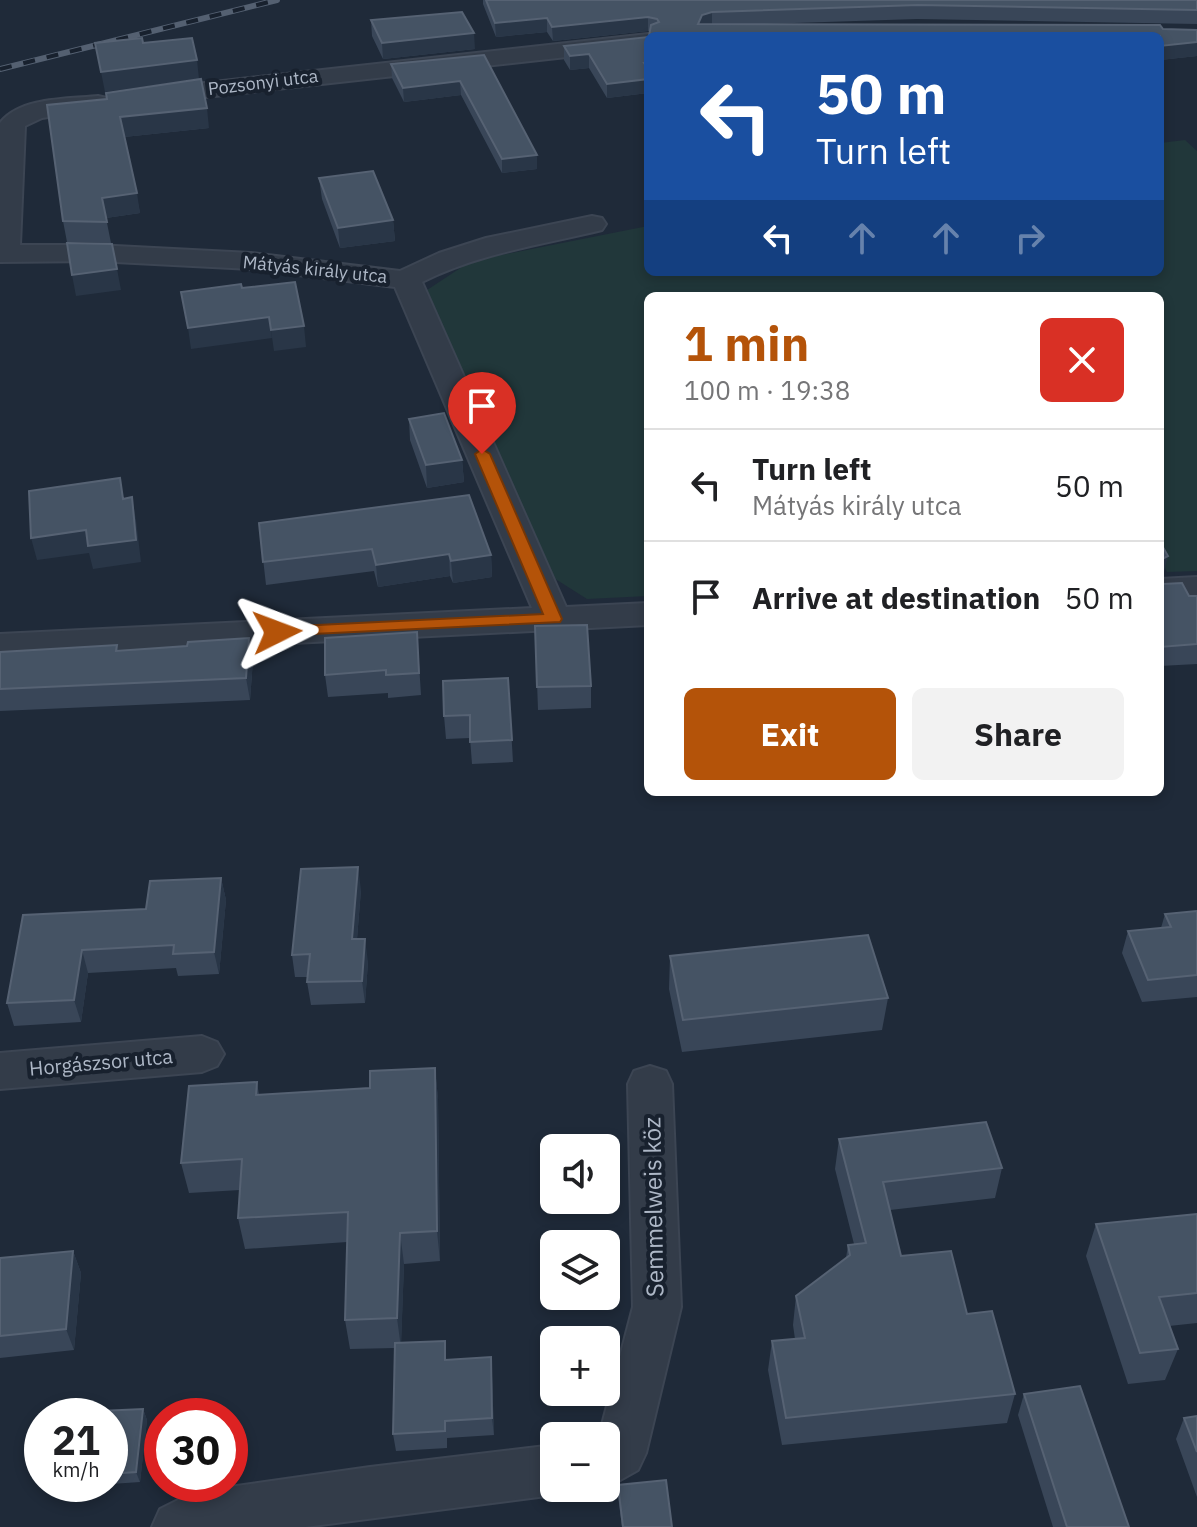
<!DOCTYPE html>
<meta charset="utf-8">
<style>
body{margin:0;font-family:"IBM Plex Sans",sans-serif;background:#f2f2f2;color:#202124;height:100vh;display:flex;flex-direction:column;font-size:30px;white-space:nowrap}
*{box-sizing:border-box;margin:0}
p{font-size:26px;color:#757577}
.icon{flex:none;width:44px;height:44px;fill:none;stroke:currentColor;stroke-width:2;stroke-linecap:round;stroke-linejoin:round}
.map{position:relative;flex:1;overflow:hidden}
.details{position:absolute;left:644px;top:292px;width:520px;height:504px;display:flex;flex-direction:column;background:#fff;border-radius:12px;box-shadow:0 4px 12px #0003}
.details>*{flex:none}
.guide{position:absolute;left:644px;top:32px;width:520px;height:244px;border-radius:12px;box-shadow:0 4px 12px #0003;background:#1a4fa0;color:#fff;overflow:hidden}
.fabs{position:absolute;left:540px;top:1134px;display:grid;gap:16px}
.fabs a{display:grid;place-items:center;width:80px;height:80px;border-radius:12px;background:#fff;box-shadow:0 4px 12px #0003;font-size:40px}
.speed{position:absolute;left:24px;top:1398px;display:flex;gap:16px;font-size:40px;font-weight:700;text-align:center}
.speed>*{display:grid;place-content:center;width:104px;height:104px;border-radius:50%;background:#fff;box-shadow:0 4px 12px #0003;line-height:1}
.speed small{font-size:20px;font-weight:400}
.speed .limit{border:12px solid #d22;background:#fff;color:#111}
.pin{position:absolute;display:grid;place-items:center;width:68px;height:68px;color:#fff;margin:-82px -34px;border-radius:50% 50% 50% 0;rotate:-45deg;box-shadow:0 0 8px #0007}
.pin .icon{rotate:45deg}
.me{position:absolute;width:88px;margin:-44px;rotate:87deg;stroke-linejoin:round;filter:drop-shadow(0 0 6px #0008)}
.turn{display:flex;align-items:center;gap:28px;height:168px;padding:0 40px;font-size:36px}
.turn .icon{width:104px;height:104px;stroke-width:2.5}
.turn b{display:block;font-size:56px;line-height:68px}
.lanes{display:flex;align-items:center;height:76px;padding:0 40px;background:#0003;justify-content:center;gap:40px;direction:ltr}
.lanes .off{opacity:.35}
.round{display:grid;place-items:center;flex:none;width:84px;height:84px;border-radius:12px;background:#f2f2f2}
.summary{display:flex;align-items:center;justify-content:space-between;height:136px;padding:0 40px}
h1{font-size:48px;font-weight:700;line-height:60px;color:#b45309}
.action{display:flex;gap:16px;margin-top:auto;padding:16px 40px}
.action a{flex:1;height:92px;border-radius:12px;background:#b45309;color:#fff;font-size:32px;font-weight:700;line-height:92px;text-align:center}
.action a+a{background:#f2f2f2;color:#202124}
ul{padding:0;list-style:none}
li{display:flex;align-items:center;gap:24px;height:112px;padding:0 40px;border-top:2px solid #e0e0e0}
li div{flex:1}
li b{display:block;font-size:30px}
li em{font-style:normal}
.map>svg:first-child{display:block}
.green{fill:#21373a}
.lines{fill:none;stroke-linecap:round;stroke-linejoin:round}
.street-casing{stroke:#3c4553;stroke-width:4}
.street{fill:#333c49;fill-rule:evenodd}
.rail-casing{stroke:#546071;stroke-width:6}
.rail{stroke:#18212e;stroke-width:4;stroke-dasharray:12;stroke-linecap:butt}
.wall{fill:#394658}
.shaded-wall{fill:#293647}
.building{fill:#455364;stroke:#566273;stroke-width:2}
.route{fill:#b45309;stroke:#753606;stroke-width:2}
.labels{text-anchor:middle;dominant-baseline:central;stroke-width:8;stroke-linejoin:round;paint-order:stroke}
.far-street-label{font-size:18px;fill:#adb7c6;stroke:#18212e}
.street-label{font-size:20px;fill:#adb7c6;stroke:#18212e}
.near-street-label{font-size:24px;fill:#adb7c6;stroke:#18212e}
</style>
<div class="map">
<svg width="1197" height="1527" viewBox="0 0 1197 1527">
<rect width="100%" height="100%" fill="#1f2a39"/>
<path class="green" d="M1185,140L1197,151V571L1167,572L1160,559V296H648V596L587,599L546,573L421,294L471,261L648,226V272H1160V143Z"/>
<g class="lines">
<g class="street-casing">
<path id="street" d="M648,34L656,36H648V48L151,103L142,101L139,96L142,91L151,89Z
M98,96L107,98L110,103L107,108L42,118L25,126L20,245H96L251,253L400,271L439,253L486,238L592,216L602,218L606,224L602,230C540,245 480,253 422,282L566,607L648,603V625L0,658V634L532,608L395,287L251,269L96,261L0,262V123C20,97 68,99 98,96Z
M1197,577V599L1160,601V579Z
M202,1036L217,1042L224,1054L217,1066L202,1072L0,1089V1053Z
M650,1066L666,1071L672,1084L681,1307L646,1453L638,1470L606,1488V1436H599L633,1307L628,1084L634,1071Z
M554,1445V1488H571L554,1495L305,1527H152L160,1509L194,1492L370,1467Z"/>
</g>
<use href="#street" class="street"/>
<g class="rail-casing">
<path id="rail" d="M0,69L277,0"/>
</g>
<use href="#rail" class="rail"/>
</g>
<path class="wall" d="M483,0H1197V24L917,19L764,24L1163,29L1197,56L1160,60V36L648,31L553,41L547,32L496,37L483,4Z
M371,20L475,49L383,59L372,36Z
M648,37V93L607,98L589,68L570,70L564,60V46Z
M484,55L537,169L502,173L461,95L404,102L392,78L391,64Z
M47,105L209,128L124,137L140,213L106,218L111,243L67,242L63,221Z
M319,178L393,220L395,241L340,248L322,199Z
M409,419L462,460L464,482L427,488L410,440Z
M259,523L491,555L492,577L453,583L450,576L378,587L374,571L266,585Z
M1160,542L1163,584L1189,596H1197V664L1160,666Z
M535,626L591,686V708L538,710Z
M417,632L421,695L388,698V693L328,697L325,675Z
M249,638L253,660L250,700L0,711V652L117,645L118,651L187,646Z
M508,678L513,762L472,764L470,738L446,739L444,716Z
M221,878L226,900L219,974L178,976L176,968L88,973L81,1022L14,1026L7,1003L23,915L146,909Z
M361,890L357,939L368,962L365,1003L311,1005L307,982L308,977H295L292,955Z
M1197,911V997L1142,1002L1122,953L1128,931L1161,928L1165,914Z
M670,956L888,998L882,1030L682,1052L669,989Z
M435,1068L438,1099L440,1261L404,1264L401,1343L492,1375L494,1435L447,1438V1448L396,1451L393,1434L395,1348L350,1349L345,1320L347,1242L245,1249L238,1218L240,1190L189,1193L181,1163L257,1082L259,1095L370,1088Z
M839,1139L1002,1168L995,1198L890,1210L901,1256L967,1314L1015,1394L1007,1423L782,1445L768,1370L772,1341L795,1339L793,1325L796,1296L846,1258L848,1245L854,1244L835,1169Z
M1197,1214V1323L1169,1326L1178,1349L1165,1380L1128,1384L1086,1256L1096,1224Z
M73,1251L81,1273L74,1350L0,1358V1258Z
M1024,1394L1129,1527H1053L1018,1415Z
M143,1409L147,1420L140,1482L97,1485L96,1484H110V1416Z
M1197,1416V1497L1176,1439L1184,1418Z
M618,1485L672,1527H622L618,1496Z"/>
<path class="shaded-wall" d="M712,12V26L698,24L702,15Z
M648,17V31L553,41L552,27Z
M547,18V32L496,37L495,23Z
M474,33L475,49L383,59L382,43Z
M1197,42V56L1160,60V46Z
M589,54V68L570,70V56Z
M197,60L199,79L105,92L101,72Z
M648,79V93L607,98V84Z
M460,81L461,95L404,102L403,88Z
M207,108L209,128L124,137L120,117Z
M537,155V169L502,173V159Z
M137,193L140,213L106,218L102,198Z
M393,220L395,241L340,248L338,228Z
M117,269L121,290L76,296L72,275Z
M269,317L272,338L191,349L188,328Z
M304,326L306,347L274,351L271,330Z
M462,460L464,482L427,488L426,465Z
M132,497L136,520L141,562L93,569L89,553L37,560L31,538Z
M449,554L450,576L378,587L376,565Z
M491,555L492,577L453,583L451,561Z
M1168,556L1163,576L1162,559Z
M249,638L253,660L250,700L246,678Z
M358,867L361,890L355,962L352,939Z
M221,878L226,900L219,974L214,952Z
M365,939L368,962L365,1003L362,981Z
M82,950L88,973L81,1022L74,1000Z
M435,1068L438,1099L440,1261L437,1231Z
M400,1233L404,1264L401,1348L397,1318Z
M73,1251L81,1273L74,1350L66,1329Z
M491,1357L492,1375L494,1435L492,1418Z
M143,1409L147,1420L140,1482L136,1472Z"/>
<path class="building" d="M486,0H1197V10L918,5L712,12L702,15L698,24L1160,25L1163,29L1197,30V42L1160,46V36H649L651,25L659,22L657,19L648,17L552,27L547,18L495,23Z
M462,12L474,33L382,43L371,20Z
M648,37V63H644L648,69V79L607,84L589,54L570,56L564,46Z
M142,38L143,43L192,38L197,60L101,72L95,43Z
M484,55L537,155L502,159L460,81L403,88L391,64Z
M201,79L207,108L120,117L137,193L102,198L107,222L63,221L47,105L107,99L106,93Z
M373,171L393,220L338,228L319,178Z
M67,243L112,244L117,269L72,275Z
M295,282L304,326L271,330L269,317L188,328L181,292L241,284L242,288Z
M444,413L462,460L426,465L409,419Z
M120,478L123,499L132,497L136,540L88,546L86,530L31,538L29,491Z
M469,495L491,555L451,561L449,554L376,565L372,549L263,562L259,523Z
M1160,542L1168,556L1162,559L1163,584L1182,583L1189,596H1197V644L1160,647Z
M587,625L591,686L537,687L535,626Z
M417,632L419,673L386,675V670L325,675V638Z
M249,638L246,678L0,689V652L117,645L116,651L187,646L188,642Z
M508,678L512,740L470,742V715L444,716L443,681Z
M358,867L352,939H365L362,981L307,982L310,954L292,955L301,869Z
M221,878L214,952L173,954L174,945L82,950L74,1000L7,1003L23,915L146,909L150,881Z
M1197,911V975L1148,980L1128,931L1171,927L1165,914Z
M868,935L888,998L683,1020L670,956Z
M435,1068L437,1231L400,1233L397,1318L345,1320L348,1212L238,1218L242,1159L181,1163L189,1086L257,1082L256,1095L370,1088V1071Z
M986,1122L1002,1168L883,1182L901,1256L951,1251L967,1314L992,1311L1015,1394L786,1418L772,1341L805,1338L796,1296L850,1255L848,1245L866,1243L839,1139Z
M1197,1214V1293L1159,1297L1178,1349L1140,1353L1096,1224Z
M73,1251L66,1329L0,1336V1258Z
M445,1341V1360L491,1357L492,1418L445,1421V1431L393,1434L395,1343Z
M1080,1386L1129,1527H1067L1024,1394Z
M143,1409L136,1472L110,1474V1416H100V1411Z
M1197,1416V1452L1184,1418Z
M666,1480L672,1527H623L618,1485Z"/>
<path class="route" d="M482,449L490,454L562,619L560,622L271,636L268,632L277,627L543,614L475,454Z"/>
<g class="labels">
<g class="far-street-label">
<text transform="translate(263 82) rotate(-7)">Pozsonyi utca</text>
<text transform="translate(315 269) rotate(6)">Mátyás király utca</text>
</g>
<g class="street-label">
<text transform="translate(101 1062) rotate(-5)">Horgászsor utca</text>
</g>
<g class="near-street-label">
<text transform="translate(653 1207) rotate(-91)">Semmelweis köz</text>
</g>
</g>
</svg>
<div class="fabs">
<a><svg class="icon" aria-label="sound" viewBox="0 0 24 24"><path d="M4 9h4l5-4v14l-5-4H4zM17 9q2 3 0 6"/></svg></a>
<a><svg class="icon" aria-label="layers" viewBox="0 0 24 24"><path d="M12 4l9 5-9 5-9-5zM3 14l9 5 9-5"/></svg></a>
<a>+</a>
<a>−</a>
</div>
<div class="speed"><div>21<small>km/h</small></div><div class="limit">30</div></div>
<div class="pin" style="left:482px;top:454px;background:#d93025"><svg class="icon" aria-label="arrive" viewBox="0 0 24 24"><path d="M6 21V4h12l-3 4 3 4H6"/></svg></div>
<svg class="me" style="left:277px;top:632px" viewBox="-20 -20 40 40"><path d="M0-17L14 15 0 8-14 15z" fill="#b45309" stroke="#fff" stroke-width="4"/></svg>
<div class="guide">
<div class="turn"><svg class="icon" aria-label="left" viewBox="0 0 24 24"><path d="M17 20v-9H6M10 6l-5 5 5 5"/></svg><div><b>50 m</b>Turn left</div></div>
<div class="lanes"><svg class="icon" aria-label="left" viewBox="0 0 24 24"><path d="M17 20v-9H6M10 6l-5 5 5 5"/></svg><svg class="icon off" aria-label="ahead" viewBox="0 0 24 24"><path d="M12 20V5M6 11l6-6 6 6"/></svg><svg class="icon off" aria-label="ahead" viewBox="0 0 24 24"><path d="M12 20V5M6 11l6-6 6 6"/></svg><svg class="icon off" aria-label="right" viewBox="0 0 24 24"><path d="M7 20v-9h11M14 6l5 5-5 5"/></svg></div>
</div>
<section class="details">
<div class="summary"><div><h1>1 min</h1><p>100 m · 19:38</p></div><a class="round" style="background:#d93025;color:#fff"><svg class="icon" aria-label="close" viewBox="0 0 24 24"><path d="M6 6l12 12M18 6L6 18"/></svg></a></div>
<ul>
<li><svg class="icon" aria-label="left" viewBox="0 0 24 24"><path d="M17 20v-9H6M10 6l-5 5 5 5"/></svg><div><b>Turn left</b><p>Mátyás király utca</p></div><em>50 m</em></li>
<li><svg class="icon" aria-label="arrive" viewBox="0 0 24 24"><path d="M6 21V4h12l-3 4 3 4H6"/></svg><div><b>Arrive at destination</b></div><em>50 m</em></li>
</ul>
<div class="action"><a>Exit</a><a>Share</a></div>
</section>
</div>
